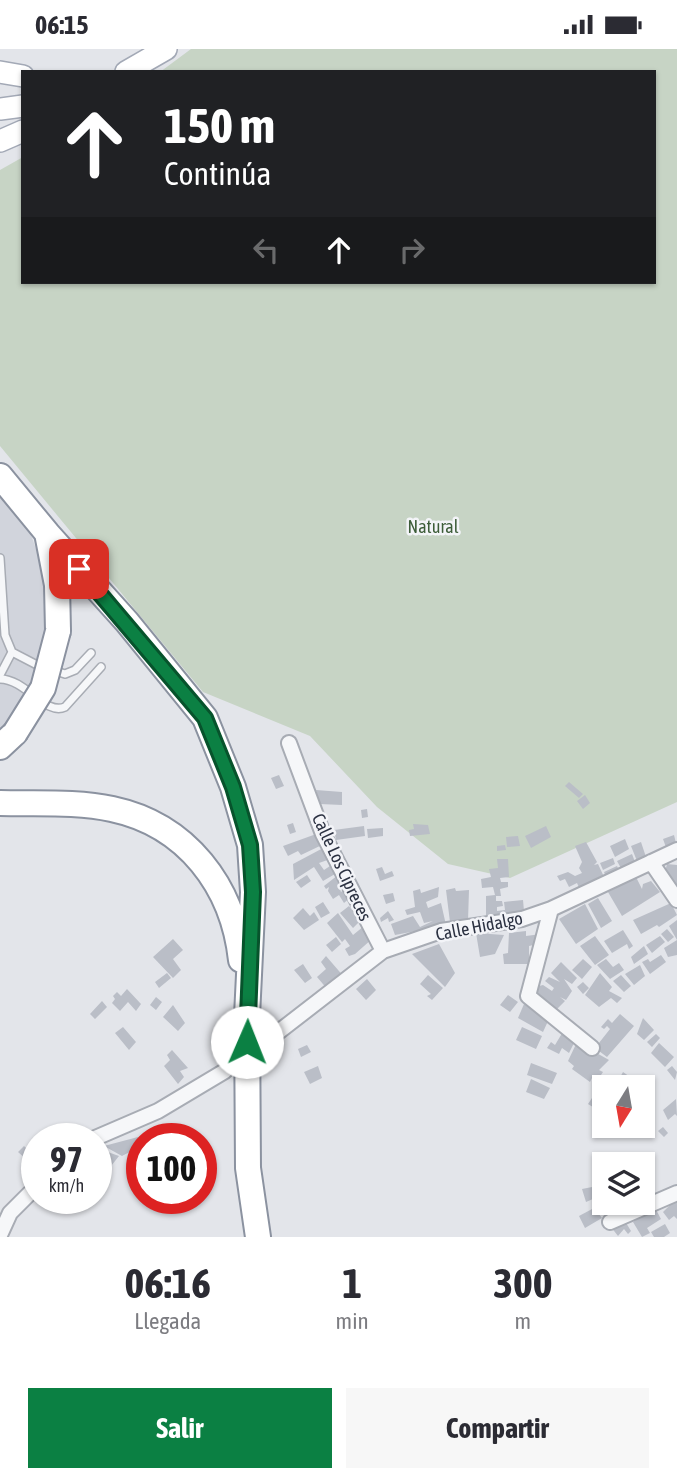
<!DOCTYPE html>
<html lang="es">
<meta charset="utf-8">
<style>
body{margin:0;font-family:"Asap Condensed",sans-serif;background:#f7f7f7;color:#2b2b33;height:100vh;display:flex;flex-direction:column;font-size:26px;white-space:nowrap}
*{box-sizing:border-box;margin:0}
p{font-size:23px;color:#7c7c81}
.icon{flex:none;width:38px;height:38px;fill:none;stroke:currentColor;stroke-width:2;stroke-linecap:round;stroke-linejoin:round}
.map{position:relative;height:1188px;overflow:hidden}
.drawer{display:flex;flex-direction:column;background:#fff;flex:1}
.drawer>*{flex:none}
.top-card{position:absolute;left:21px;top:21px;width:635px;height:214px;border-radius:0px;box-shadow:0 2px 5px #0004;background:#202124;color:#fff;overflow:hidden}
.needle{width:46px;rotate:191deg}
.fabs{position:absolute;left:592px;top:1026px;display:grid;gap:14px}
.fabs a{display:grid;place-items:center;width:63px;height:63px;border-radius:0px;background:#fff;box-shadow:0 2px 5px #0004;font-size:35px}
.speed{position:absolute;left:21px;top:1074px;display:flex;gap:14px;font-size:35px;font-weight:700;text-align:center}
.speed>*{display:grid;place-content:center;width:91px;height:91px;border-radius:50%;background:#fff;box-shadow:0 2px 5px #0004;line-height:1}
.speed small{font-size:18px;font-weight:400}
.speed .limit{border:10px solid #d22;background:#fff;color:#111}
.pin{position:absolute;display:grid;place-items:center;width:60px;height:60px;color:#fff;margin:-30px;border-radius:14px;box-shadow:0 4px 10px #0006}
.me{position:absolute;width:77px;margin:-38px;rotate:1deg;stroke-linejoin:round;filter:drop-shadow(0 0 5px #0008)}
.turn{display:flex;align-items:center;gap:24px;height:147px;padding:0 28px;font-size:32px}
.turn .icon{width:91px;height:91px;stroke-width:2.5}
.turn b{display:block;font-size:49px;line-height:60px}
.lanes{display:flex;align-items:center;height:66px;padding:0 28px;background:#0003;justify-content:center;gap:35px;direction:ltr}
.lanes .off{opacity:.35}
.eta{display:flex;justify-content:space-evenly;align-items:center;height:119px;text-align:center}
.eta b{font-size:42px;font-weight:700;line-height:49px}
.cta{display:flex;gap:14px;margin-top:auto;padding:14px 28px}
.cta a{flex:1;height:80px;border-radius:0px;background:#0b8043;color:#fff;font-size:28px;font-weight:700;line-height:80px;text-align:center}
.cta a+a{background:#f7f7f7;color:#2b2b33}
.status{display:flex;justify-content:space-between;align-items:center;height:49px;padding:0 35px;background:#fff;direction:ltr}
.status svg{height:19px;fill:currentColor}
.map>svg:first-child{display:block}
.built{fill:#d1d4dc}
.green{fill:#c7d4c5}
.building{fill:#babec7}
.lines{fill:none;stroke-linecap:round;stroke-linejoin:round}
.service-casing{stroke:#a8acb4;stroke-width:10}
.minor-casing{stroke:#a8acb4;stroke-width:18}
.primary-casing{stroke:#a3a9b6;stroke-width:24}
.motorway-casing{stroke:#8b92a0;stroke-width:28}
.service{stroke:#f6f7f9;stroke-width:7}
.minor{stroke:#f6f7f9;stroke-width:14}
.primary{stroke:#fff;stroke-width:21}
.motorway{stroke:#fff;stroke-width:24}
.motorway-bridge-casing{stroke:#8b92a0;stroke-width:28;stroke-linecap:butt}
.motorway-bridge{stroke:#fff;stroke-width:24}
.route-casing{stroke:#07532c;stroke-width:18}
.route{stroke:#0b8043;stroke-width:12}
.labels{text-anchor:middle;dominant-baseline:central;stroke-width:5;stroke-linejoin:round;paint-order:stroke}
.park-label{font-size:18px;fill:#3d5d39;stroke:#f3f4f8}
.street-label{font-size:18px;fill:#2c3242;stroke:#f3f4f8}
</style>
<div class="status"><b>06:15</b><svg viewBox="0 0 49 12"><path d="M0 12V9h3v3zM5 12V6h3v6zM10 12V3h3v9zM15 12V0h3v12zM26 1h20v11H26zM47 4h2v5h-2z"/></svg></div>
<div class="map">
<svg width="677" height="1188" viewBox="0 0 677 1188">
<rect width="100%" height="100%" fill="#e3e5ea"/>
<path class="built" d="M0,443L29,480L47,532L48,587L31,640L0,681Z"/>
<path class="green" d="M191,0H677V753L510,829L448,815L377,758L310,687L203,643L0,397V121L23,108V233H654V23H160Z"/>
<path class="building" d="M279,726L284,737L276,740L271,729Z
M569,733L583,745L579,749L565,737Z
M316,741L342,743V756L320,755Z
M585,746L590,754L583,760L577,752Z
M367,760L368,768L362,769L361,761Z
M293,774L296,783L290,785L287,776Z
M413,775L428,776L430,785L410,787L409,781L414,780Z
M364,777L365,787L336,791L334,781Z
M546,777L551,788L531,799L525,787Z
M383,779V787L368,789L367,780Z
M319,784L324,795L301,806L298,802L288,807L283,797Z
M674,786L677,798L667,801L663,790Z
M518,787L520,797L507,798L506,788Z
M625,790L629,800L615,808L610,797Z
M586,793L597,813L594,816L598,815L605,830L581,843L577,834L569,838L565,830L560,832L557,827L568,823L575,827L582,824L579,819L582,813L575,797Z
M641,793L646,808L637,812L631,797Z
M505,796L506,801L497,802V797Z
M325,798L333,809L319,814L324,821L330,817L335,825L323,832L314,818L294,831L293,815Z
M632,805L635,813L622,821L617,812Z
M613,809L615,815L603,821L600,814Z
M497,810H508L509,828L500,829L501,833H508V838L500,840L501,847H496V852H502L503,857L497,858V862L505,861L504,853L523,851L524,862L507,864V869L486,870V847L495,846L493,838L482,839L481,830L491,828L489,820L498,819Z
M667,815L677,816V842L665,823Z
M617,817L619,821L606,828L604,823Z
M382,818L385,825L392,822L394,827L380,832L376,820Z
M307,826L311,832L301,839L296,833Z
M338,826L344,837L340,840L341,843L346,839L351,848L344,854L339,846L333,850L328,842L329,838L326,840L324,837Z
M636,828L642,840L643,835L651,832L660,843L622,867L608,843Z
M439,838L438,848L426,853L428,859L441,854L446,876L418,886L416,882L395,886L391,875L413,867L420,878L433,872L424,874L420,863L407,866L405,861L415,858L413,842L420,840L421,844Z
M455,839L456,842L469,841L468,872L450,873L446,841Z
M393,844L395,852L386,855L383,846Z
M598,849L612,872L601,879L588,855Z
M323,853L330,864L321,869L315,858Z
M671,854L677,866L659,878L657,876L641,885L633,871Z
M585,855L598,880L576,895L559,870Z
M349,857L360,872L353,879L340,864Z
M303,859L310,867L314,863L319,871L304,881L293,869Z
M388,862L394,871L389,873L388,869L381,873L380,869Z
M338,864L353,886L364,877L372,890L355,905L349,907L345,900L350,897L345,890L342,893L327,874Z
M677,871V891L669,877Z
M667,880L674,888L668,893L661,885Z
M623,881L633,897L629,900L627,895L612,904L604,892Z
M526,882V887L541,885L538,895L529,897V915H504L503,905L508,904L509,884Z
M476,884L504,886L495,905L480,908Z
M595,887L609,906L595,916L580,897Z
M660,887L665,893L652,904L646,896Z
M336,888L341,895L332,903L326,896Z
M173,890L183,901L173,910L181,921L173,929L153,908Z
M677,891V906L668,908L664,899Z
M439,895L455,924L445,938L412,905Z
M644,897L648,905L634,915L631,908Z
M661,906L666,913L650,925L642,913L648,910L650,913Z
M326,907L345,929L328,941L317,928L326,920L321,913Z
M583,910L592,918L582,930L572,921Z
M606,910L613,918L619,914L624,921L610,930L597,916Z
M561,913L577,929L572,935L564,930L572,942L566,951L560,948L565,952L554,963L534,951L539,937L543,936L552,942L554,939L545,932L549,928L560,933L551,924Z
M303,915L312,929L305,934L294,921Z
M640,916L645,927L634,936L625,925Z
M167,924L171,929L159,939L155,933Z
M600,924L612,938L609,942L622,949L617,954L611,949L599,958L585,946Z
M428,926L443,939L432,951L427,947L431,945L420,935Z
M621,926L631,937L624,943L613,932Z
M367,930L376,941L366,951L356,940Z
M583,933L589,939L583,945L577,938Z
M127,940L141,955L136,962L128,953L120,962L112,954L115,950L113,947L117,943L121,947Z
M508,946L518,953L510,963L500,956Z
M156,948L162,953L156,961L150,956Z
M102,952L107,958L95,970L90,965Z
M524,955L549,970L543,983L518,969Z
M173,956L185,974L178,982L163,968Z
M620,965L634,977L607,1008L595,999L610,980L607,977L604,980L601,978L608,970L612,974Z
M643,969L654,981L644,991L637,985Z
M123,978L136,993L129,1001L115,984Z
M522,978L542,987L536,1000L516,991Z
M564,981L576,990L569,1004L562,999L559,1005L547,999L551,993L555,996Z
M656,985L660,989L652,998L647,993Z
M577,993L609,1011L599,1021L603,1023L597,1032L592,1029L590,1033L572,1020L574,1017L568,1012Z
M659,994L674,1008L665,1018L651,1004Z
M307,996L311,1003L301,1008L298,1000Z
M172,1001L188,1019L180,1022L184,1028L178,1035L164,1017L170,1011L167,1006Z
M531,1014L557,1024L552,1035L527,1026Z
M318,1017L322,1029L310,1035L304,1023Z
M672,1017L677,1023L675,1031L667,1021Z
M623,1023L633,1030L627,1038L618,1032Z
M531,1030L550,1039L544,1050L526,1043Z
M605,1032L612,1038H604V1048L597,1043Z
M592,1049L600,1053L596,1060L588,1055Z
M676,1050L677,1067L675,1065L668,1071L663,1061Z
M663,1078L668,1084L664,1088L658,1082Z
M138,1088L141,1097L122,1107L104,1097Z
M24,1097L32,1105L27,1111L18,1103Z
M102,1101L119,1107L100,1131L96,1129V1116L102,1108L96,1110V1104Z
M604,1131V1153H614L616,1160L605,1166L601,1156L595,1157L593,1150L586,1153L582,1140L592,1138V1142L598,1141L602,1147L597,1134Z
M677,1149V1170L674,1167L669,1171L663,1163Z
M654,1157L661,1170L647,1179L650,1184L642,1188L633,1173Z
M594,1159L602,1169L585,1179L579,1167Z
M623,1169L631,1182L628,1185L624,1180L618,1187L611,1178Z
M665,1175L670,1184L664,1188H654L651,1183Z"/>
<g class="lines">
<g class="service-casing">
<path id="service" d="M0,509L5,586L12,603L37,616L65,625L75,621L91,604
M0,626L12,603
M0,630C26,630 45,667 65,658L101,618"/>
</g>
<g class="minor-casing">
<path id="minor" d="M289,694L323,785L383,902
M651,813L677,851
M551,860L528,947L592,999
M259,998L383,902L441,882L522,870L551,860L677,801
M93,1090L158,1062L225,1022
M610,1173L677,1144
M0,1186L10,1164L37,1137"/>
</g>
<g class="primary-casing">
<path id="primary" d="M0,23L23,27
M126,23L166,0
M0,60L23,57
M0,92L23,82"/>
</g>
<g class="motorway-casing">
<path id="motorway" d="M0,427L47,484L57,536L58,582
M47,484L127,573L205,669L233,738L250,796L253,843L247,967L248,1119L258,1188
M0,698L15,684
M0,754C36,755 77,752 112,760C187,776 233,837 241,911"/>
</g>
<use href="#service" class="service"/>
<use href="#minor" class="minor"/>
<use href="#primary" class="primary"/>
<use href="#motorway" class="motorway"/>
<g class="motorway-bridge-casing">
<path id="motorway-bridge" d="M15,684L43,639L58,582"/>
</g>
<use href="#motorway-bridge" class="motorway-bridge"/>
</g>
<g class="lines">
<g class="route-casing">
<path id="route" d="M79,520L205,669L233,738L250,796L253,843L247,993"/>
</g>
<use href="#route" class="route"/>
</g>
<g class="labels">
<g class="park-label">
<text x="433" y="477">Natural</text>
</g>
<g class="street-label">
<text transform="translate(342 818) rotate(65)">Calle Los Cipreces</text>
<text transform="translate(479 877) rotate(-11)">Calle Hidalgo</text>
</g>
</g>
</svg>
<div class="fabs">
<a><svg class="needle" viewBox="-14 -14 28 28"><path d="M0-13l5 13h-10z" fill="#e53935"/><path d="M0 13l5-13h-10z" fill="#7c7c81"/></svg></a>
<a><svg class="icon" aria-label="layers" viewBox="0 0 24 24"><path d="M12 4l9 5-9 5-9-5zM3 14l9 5 9-5"/></svg></a>
</div>
<div class="speed"><div>97<small>km/h</small></div><div class="limit">100</div></div>
<div class="pin" style="left:79px;top:520px;background:#d93025"><svg class="icon" aria-label="arrive" viewBox="0 0 24 24"><path d="M6 21V4h12l-3 4 3 4H6"/></svg></div>
<svg class="me" style="left:247px;top:993px" viewBox="-20 -20 40 40"><circle r="19" fill="#fff"/><path d="M0-13L10 11 0 6-10 11z" fill="#0b8043"/></svg>
<div class="top-card">
<div class="turn"><svg class="icon" aria-label="ahead" viewBox="0 0 24 24"><path d="M12 20V5M6 11l6-6 6 6"/></svg><div><b>150 m</b>Continúa</div></div>
<div class="lanes"><svg class="icon off" aria-label="left" viewBox="0 0 24 24"><path d="M17 20v-9H6M10 6l-5 5 5 5"/></svg><svg class="icon" aria-label="ahead" viewBox="0 0 24 24"><path d="M12 20V5M6 11l6-6 6 6"/></svg><svg class="icon off" aria-label="right" viewBox="0 0 24 24"><path d="M7 20v-9h11M14 6l5 5-5 5"/></svg></div>
</div>
</div>
<section class="drawer">
<div class="eta">
<div><b>06:16</b><p>Llegada</p></div>
<div><b>1</b><p>min</p></div>
<div><b>300</b><p>m</p></div>
</div>
<div class="cta"><a>Salir</a><a>Compartir</a></div>
</section>
